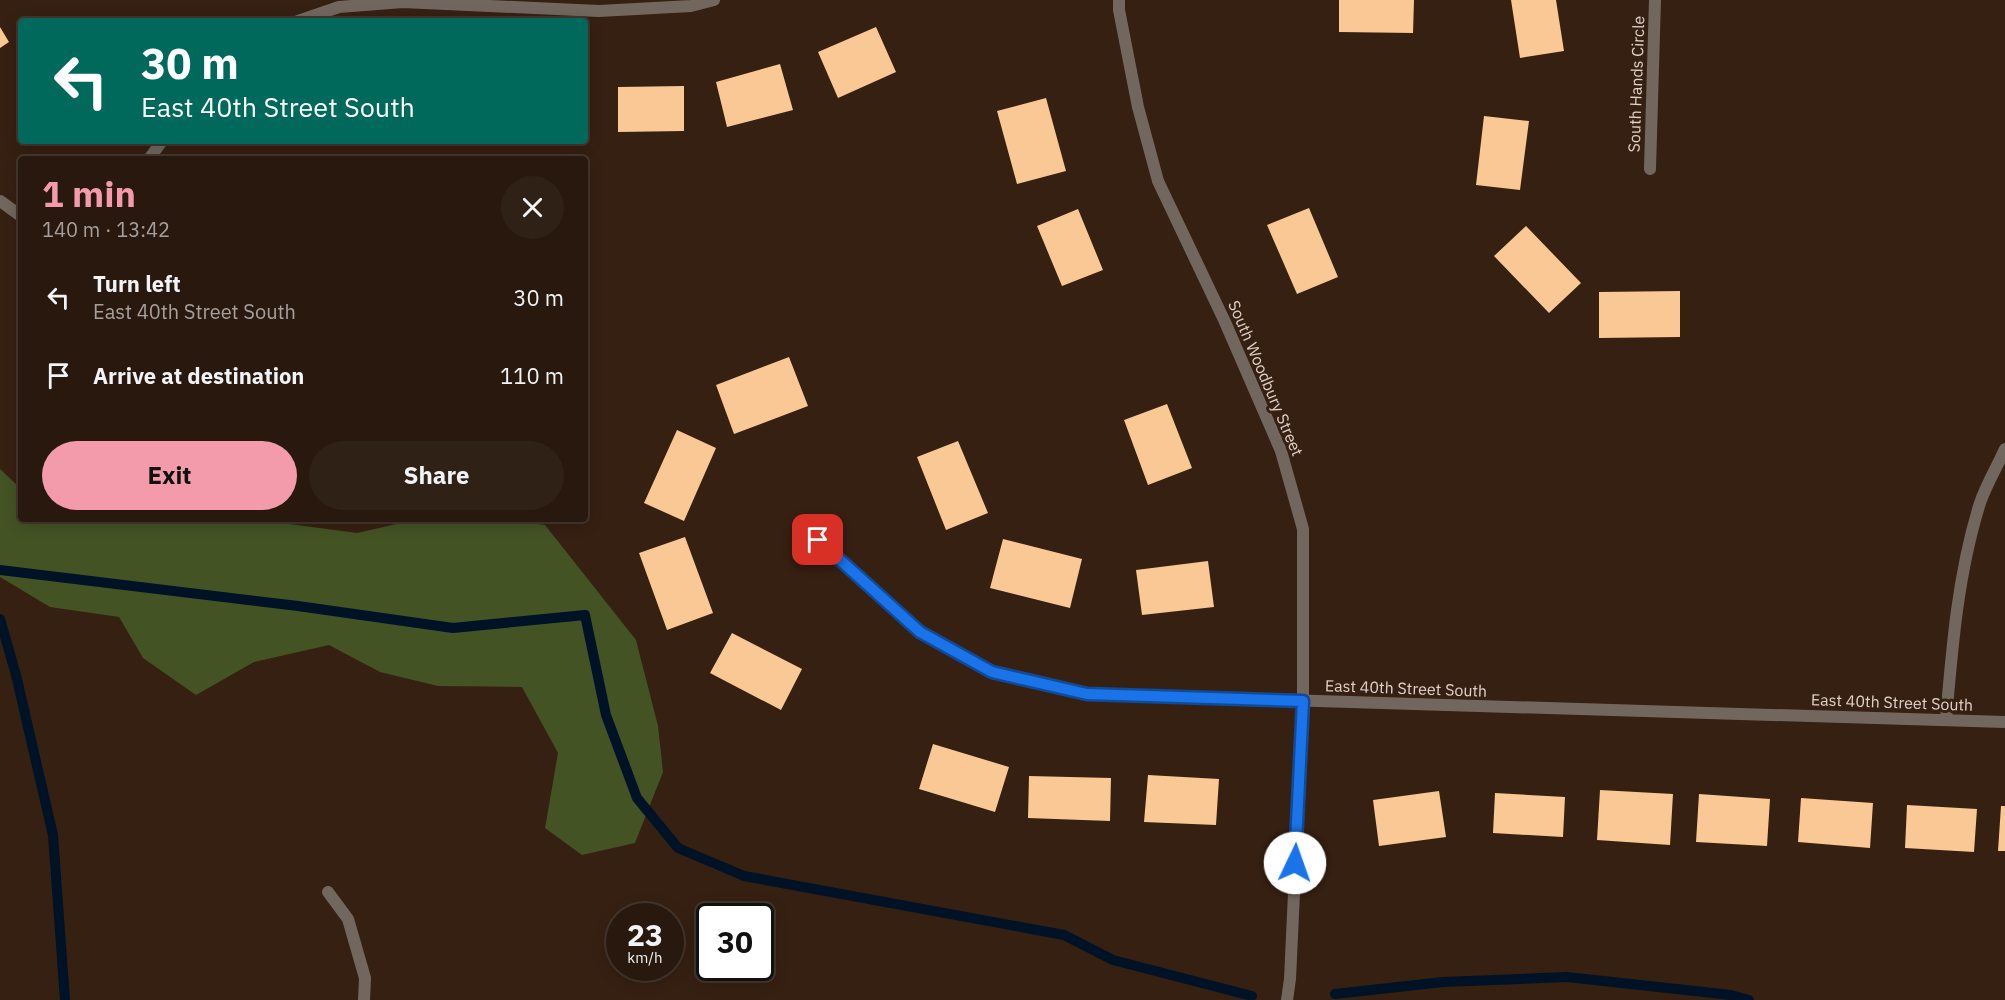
<!DOCTYPE html>
<meta charset="utf-8">
<style>
body{margin:0;font-family:"IBM Plex Sans",sans-serif;background:#302117;color:#f1f3f6;height:100vh;display:flex;flex-direction:column;font-size:22px;white-space:nowrap}
*{box-sizing:border-box;margin:0}
p{font-size:20px;color:#a5a09e}
.icon{flex:none;width:33px;height:33px;fill:none;stroke:currentColor;stroke-width:2;stroke-linecap:round;stroke-linejoin:round}
.map{position:relative;flex:1;overflow:hidden}
.drawer{position:absolute;left:18px;top:156px;width:570px;height:366px;display:flex;flex-direction:column;background:#28180e;border-radius:6px;box-shadow:0 3px 15px #0003,0 0 0 2px #44372e}
.drawer>*{flex:none}
.hud{position:absolute;left:18px;top:18px;width:570px;height:126px;border-radius:6px;box-shadow:0 3px 15px #0003,0 0 0 2px #44372e;background:#00695c;color:#fff;overflow:hidden}
.speed{position:absolute;left:606px;top:903px;display:flex;gap:12px;font-size:30px;font-weight:700;text-align:center}
.speed>*{display:grid;place-content:center;width:78px;height:78px;border-radius:50%;background:#28180e;box-shadow:0 3px 15px #0003,0 0 0 2px #44372e;line-height:1}
.speed small{font-size:15px;font-weight:400}
.speed .limit{border:3px solid #111;border-radius:9px;background:#fff;color:#111}
.pin{position:absolute;display:grid;place-items:center;width:51px;height:51px;color:#fff;margin:-26px;border-radius:12px;box-shadow:0 3px 9px #0006}
.me{position:absolute;width:66px;margin:-33px;rotate:3deg;stroke-linejoin:round;filter:drop-shadow(0 0 4px #0008)}
.turn{display:flex;align-items:center;gap:21px;height:126px;padding:0 24px;font-size:27px}
.turn .icon{width:78px;height:78px;stroke-width:2.5}
.turn b{display:block;font-size:42px;line-height:51px}
.round{display:grid;place-items:center;flex:none;width:63px;height:63px;border-radius:32px;background:#302117}
.summary{display:flex;align-items:center;justify-content:space-between;height:102px;padding:0 24px}
h1{font-size:36px;font-weight:700;line-height:45px;color:#f39aab}
.primary-button{display:flex;gap:12px;margin-top:auto;padding:12px 24px}
.primary-button a{flex:1;height:69px;border-radius:36px;background:#f39aab;color:#111;font-size:24px;font-weight:700;line-height:69px;text-align:center}
.primary-button a+a{background:#302117;color:#f1f3f6}
ul{padding:0;list-style:none}
li{display:flex;align-items:center;gap:18px;height:78px;padding:0 24px}
li div{flex:1}
li b{display:block;font-size:22px}
li em{font-style:normal}
.map>svg:first-child{display:block}
.green{fill:#445324}
.lines{fill:none;stroke-linecap:round;stroke-linejoin:round}
.stream{stroke:#001226;stroke-width:10}
.building{fill:#f9c894}
.minor{stroke:#72675f;stroke-width:12}
.route-casing{stroke:#114b97;stroke-width:15}
.route{stroke:#1a73e8;stroke-width:10}
.labels{text-anchor:middle;dominant-baseline:central;stroke-width:6;stroke-linejoin:round;paint-order:stroke}
.street-label{font-size:16px;fill:#e1d1c9;stroke:#362012}
</style>
<div class="map">
<svg width="2005" height="1000" viewBox="0 0 2005 1000">
<rect width="100%" height="100%" fill="#362012"/>
<path class="green" d="M0,469L16,484H21V519H253L357,533L418,519H505L545,525L636,640L658,726L663,772L635,843L582,855L545,828L558,753L522,687L438,686L380,672L329,645L254,662L196,695L143,658L119,617L50,607L0,577Z"/>
<g class="lines">
<path class="stream" d="M0,570L298,606L453,628L585,615L606,715L637,798L678,848L744,876L1064,935L1113,960L1252,996
M0,619L16,675L53,835L65,1000
M1335,994L1443,982L1567,977L1731,995L1749,1000"/>
</g>
<path class="building" d="M1339,0H1414L1413,33L1339,32Z
M1511,0H1556L1564,51L1520,58Z
M0,27L9,42L0,48Z
M876,27L896,72L838,98L818,52Z
M780,64L793,110L727,127L716,82Z
M684,86V131L618,132V87Z
M1046,98L1066,171L1017,184L997,111Z
M1484,116L1529,121L1520,190L1476,185Z
M1309,208L1338,277L1297,294L1267,225Z
M1078,209L1103,270L1062,286L1037,226Z
M1526,226L1581,283L1549,313L1494,256Z
M1680,291V337L1599,338V292Z
M789,357L808,406L734,434L716,385Z
M1167,404L1192,468L1148,485L1124,420Z
M677,430L716,448L684,521L644,503Z
M958,441L988,513L946,530L917,457Z
M685,537L713,613L667,630L639,553Z
M1003,539L1082,559L1070,608L990,588Z
M1208,561L1214,607L1142,615L1136,570Z
M732,633L802,669L781,710L710,673Z
M933,744L1009,767L995,812L919,789Z
M1148,775L1219,779L1216,825L1144,822Z
M1029,776L1111,778L1110,821L1028,818Z
M1600,790L1673,794L1670,845L1597,840Z
M1439,791L1446,837L1379,846L1373,800Z
M1495,793L1565,797L1563,837L1493,833Z
M1699,794L1770,799L1767,846L1696,842Z
M1801,798L1873,803L1870,848L1798,842Z
M1907,805L1977,809L1974,852L1905,848Z
M2001,806H2005V851H1998Z"/>
<g class="lines">
<path class="minor" d="M1119,0V10L1138,107L1158,181L1225,322L1281,451L1303,529V701L1290,979L1287,1000
M298,21L339,7L403,2L599,11L691,6L714,0
M149,159L162,141
M1650,169L1655,0
M0,201L21,216
M818,540L920,632L992,672L1087,694L2005,722
M1946,720C1952,647 1958,573 1980,503C1986,485 1997,467 2005,449
M328,892L348,919L365,978L364,1000"/>
</g>
<g class="lines">
<g class="route-casing">
<path id="route" d="M818,540L920,632L992,672L1087,694L1303,701L1295,863"/>
</g>
<use href="#route" class="route"/>
</g>
<g class="labels">
<g class="street-label">
<text transform="translate(1636 84) rotate(-88)">South Hands Circle</text>
<text transform="translate(1266 378) rotate(67)">South Woodbury Street</text>
<text transform="translate(1406 688) rotate(2)">East 40th Street South</text>
<text transform="translate(1892 702) rotate(2)">East 40th Street South</text>
</g>
</g>
</svg>
<div class="speed"><div>23<small>km/h</small></div><div class="limit">30</div></div>
<div class="pin" style="left:818px;top:540px;background:#d93025"><svg class="icon" aria-label="arrive" viewBox="0 0 24 24"><path d="M6 21V4h12l-3 4 3 4H6"/></svg></div>
<svg class="me" style="left:1295px;top:863px" viewBox="-20 -20 40 40"><circle r="19" fill="#fff"/><path d="M0-13L10 11 0 6-10 11z" fill="#1a73e8"/></svg>
<div class="hud">
<div class="turn"><svg class="icon" aria-label="left" viewBox="0 0 24 24"><path d="M17 20v-9H6M10 6l-5 5 5 5"/></svg><div><b>30 m</b>East 40th Street South</div></div>
</div>
<section class="drawer">
<div class="summary"><div><h1>1 min</h1><p>140 m · 13:42</p></div><a class="round"><svg class="icon" aria-label="close" viewBox="0 0 24 24"><path d="M6 6l12 12M18 6L6 18"/></svg></a></div>
<ul>
<li><svg class="icon" aria-label="left" viewBox="0 0 24 24"><path d="M17 20v-9H6M10 6l-5 5 5 5"/></svg><div><b>Turn left</b><p>East 40th Street South</p></div><em>30 m</em></li>
<li><svg class="icon" aria-label="arrive" viewBox="0 0 24 24"><path d="M6 21V4h12l-3 4 3 4H6"/></svg><div><b>Arrive at destination</b></div><em>110 m</em></li>
</ul>
<div class="primary-button"><a>Exit</a><a>Share</a></div>
</section>
</div>
